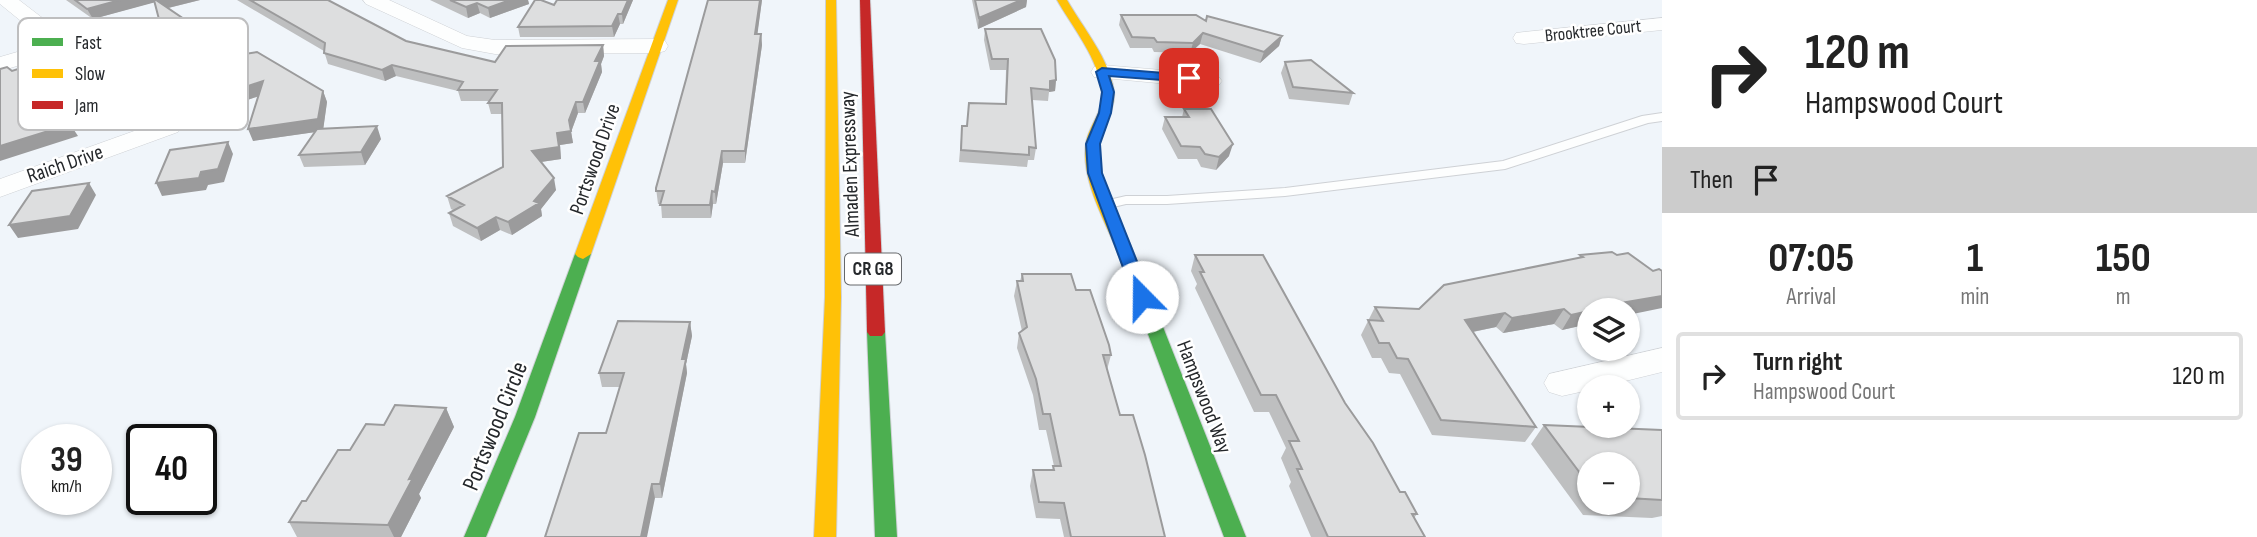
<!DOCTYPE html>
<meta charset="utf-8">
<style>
body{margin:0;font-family:"Sofia Sans Condensed",sans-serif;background:#f6f6f6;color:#222;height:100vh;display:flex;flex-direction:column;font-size:26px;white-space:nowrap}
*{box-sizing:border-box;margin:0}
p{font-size:23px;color:#767676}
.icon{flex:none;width:38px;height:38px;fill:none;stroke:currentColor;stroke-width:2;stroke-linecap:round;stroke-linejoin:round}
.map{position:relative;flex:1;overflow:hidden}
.sheet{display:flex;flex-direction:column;background:#fff;width:595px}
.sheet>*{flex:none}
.guide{background:#fff;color:#222;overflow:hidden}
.fabs{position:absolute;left:1577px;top:298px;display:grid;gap:14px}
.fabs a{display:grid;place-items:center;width:63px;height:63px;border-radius:50%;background:#fff;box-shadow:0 2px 5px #0004;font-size:35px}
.speed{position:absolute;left:21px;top:424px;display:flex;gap:14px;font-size:35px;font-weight:700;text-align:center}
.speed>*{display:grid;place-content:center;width:91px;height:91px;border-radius:50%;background:#fff;box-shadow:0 2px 5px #0004;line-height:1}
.speed small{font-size:18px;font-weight:400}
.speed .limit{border:4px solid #111;border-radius:10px;background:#fff;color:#111}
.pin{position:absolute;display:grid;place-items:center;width:60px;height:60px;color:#fff;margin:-30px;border-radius:14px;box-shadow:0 4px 10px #0006}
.me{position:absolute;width:77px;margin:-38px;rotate:338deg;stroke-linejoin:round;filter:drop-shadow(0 0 5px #0008)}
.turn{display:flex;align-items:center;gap:24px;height:147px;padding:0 28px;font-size:32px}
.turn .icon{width:91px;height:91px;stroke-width:2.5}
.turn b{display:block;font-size:49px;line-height:60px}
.then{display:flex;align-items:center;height:66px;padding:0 28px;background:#0003;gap:14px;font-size:26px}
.eta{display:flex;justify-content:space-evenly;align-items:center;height:119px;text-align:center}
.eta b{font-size:42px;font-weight:700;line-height:49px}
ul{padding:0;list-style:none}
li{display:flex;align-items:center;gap:21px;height:88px;margin:0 14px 10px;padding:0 14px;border:4px solid #e0e0e0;border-radius:7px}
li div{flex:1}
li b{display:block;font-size:26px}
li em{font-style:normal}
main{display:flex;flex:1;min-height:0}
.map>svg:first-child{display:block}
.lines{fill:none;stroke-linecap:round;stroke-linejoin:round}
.lane-casing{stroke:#ced1d5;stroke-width:2}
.street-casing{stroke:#ced1d5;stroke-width:1}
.fast-casing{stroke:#ced1d5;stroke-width:2}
.slow-casing{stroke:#ced1d5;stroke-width:2}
.jam-casing{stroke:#ced1d5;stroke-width:2}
.lane{fill:#fdfefe;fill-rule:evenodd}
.street{fill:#fdfefe;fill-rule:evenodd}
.fast{fill:#4caf50;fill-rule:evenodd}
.slow{fill:#ffc107;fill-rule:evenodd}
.jam{fill:#c62828;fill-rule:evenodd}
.wall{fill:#bebfc0;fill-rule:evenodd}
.shaded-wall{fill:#9b9b9c}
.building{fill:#dddedf;stroke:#9b9b9c;stroke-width:2}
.route{fill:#1a73e8;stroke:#114b97;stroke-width:2}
.labels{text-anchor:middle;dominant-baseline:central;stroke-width:5;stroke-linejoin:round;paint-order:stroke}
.far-street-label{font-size:18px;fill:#25282b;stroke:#fff}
.shield{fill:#fff;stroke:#66686b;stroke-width:2}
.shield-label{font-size:19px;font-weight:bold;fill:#25282b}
.street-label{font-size:21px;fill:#25282b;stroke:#fff}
.near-street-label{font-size:24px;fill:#25282b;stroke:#fff}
.key{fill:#fff;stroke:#bebebf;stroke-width:2}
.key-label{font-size:19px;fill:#25282b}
</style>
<main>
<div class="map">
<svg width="1662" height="537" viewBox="0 0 1662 537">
<rect width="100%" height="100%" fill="#f0f5fa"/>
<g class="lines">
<g class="lane-casing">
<path id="lane" d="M1662,113V121L1648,123L1505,169L1285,196L1167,204H1126L1105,209L1098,205L1100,202L1126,196H1167L1285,188L1503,161L1642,116Z"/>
</g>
<g class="street-casing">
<path id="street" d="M0,0H19L178,122L182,127L178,132L0,197V179L151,125L61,53L0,71V57L48,43L0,4Z
M363,0H389L467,36L495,40L657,39L665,41L668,46L665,51L657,53L495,54L462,48L366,4Z
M1662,18V30L1524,44L1516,43L1513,38L1516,33L1524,32Z
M1102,65L1210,74L1218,76L1222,81L1218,86L1210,88L1094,77L1091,72L1094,67Z
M1662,348V372L1601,387H1589V390L1562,396L1549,392L1544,383L1549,374Z"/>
</g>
<g class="fast-casing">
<path id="fast" d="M1123,241L1131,246L1246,537H1224L1115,246Z
M583,249L591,254L535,417L486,537H464L515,417L575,254Z
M876,326L882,328L885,332L897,537H875L867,332L870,328Z"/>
</g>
<g class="slow-casing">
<path id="slow" d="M668,0H678L591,254L583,259L578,257L575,254Z
M826,0H836L841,297L836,537H814L825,297Z
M1057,0H1067C1083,28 1109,58 1114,91C1116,110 1102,125 1099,143C1095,179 1117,215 1131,246L1128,249L1123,251L1115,246C1102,215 1081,178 1086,143C1089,125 1104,111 1102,92C1099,59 1073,28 1057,0Z"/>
</g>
<g class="jam-casing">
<path id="jam" d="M860,0H870L885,332L882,336H870L867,332Z"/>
</g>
<use href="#lane" class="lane"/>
<use href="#street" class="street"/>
<use href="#fast" class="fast"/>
<use href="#slow" class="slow"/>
<use href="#jam" class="jam"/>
</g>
<path class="wall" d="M66,0H200L168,8L218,42L323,91L327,102L323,129L381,139L365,165L304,167L299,155L315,132L253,141L259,96L227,107L206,92L199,94L133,47L128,37L161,27L154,2L93,19Z
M237,0H328L406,41L495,62L603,45L604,56L601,64L602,72L585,113H578L571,132L573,143L560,145L561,159L541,162L556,190L541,209L542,216L512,235L500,230L481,241L453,226L449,213L453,210L451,209L447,196L503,167L502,114H491L488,103L489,101H461L458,91L396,76L385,81L328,64L324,51Z
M430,0H528L529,4L490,18L480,13L468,18Z
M557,0H633L623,24H620L614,37H520L518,27L554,5Z
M708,0H762L757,34H761L762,45L745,163H723L716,204H713L711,218H662L661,204H658L656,188Z
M972,0H1027L1026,7L978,29Z
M1121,15L1206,21L1282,36L1279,46L1260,63L1200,44L1190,53L1154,52L1152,48H1130L1119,25Z
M985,29L1056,80L1055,91L1049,92L1048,101L1032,100L1036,148L1034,160H1028L1027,167L959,162L962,126H967L1005,104L1006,70H990L984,40Z
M1285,62L1353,93L1349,105L1289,99L1281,73Z
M1184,109L1229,156L1216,170L1201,167L1197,159H1178L1162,129L1165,117H1182Z
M1612,252L1589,310V328L1584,325L1562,330L1554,324L1503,333L1496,327L1473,332L1536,427L1525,442L1432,435L1400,374L1389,373L1381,358H1372L1361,335L1375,307L1419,309L1579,258L1580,255Z
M1195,255L1345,403L1400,492L1417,514L1414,518L1425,537H1311L1289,486L1291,482L1281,458L1286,448L1269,412H1254L1195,288L1197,284L1191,271Z
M1022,274L1076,290L1111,355L1107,370L1120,415L1165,537H1064L1060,519L1036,518L1030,486L1033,470H1052L1054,466L1046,430H1039L1033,395L1017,348L1019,333L1022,331L1014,296L1017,281H1020Z
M690,322L692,336L686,364L687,373L662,498H655L606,433L620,387H602L599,373Z
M446,408L454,427L419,494L421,498L401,537H297L289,522L350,450L384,425Z
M1544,425L1662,430V516L1652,518L1583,515L1531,444ZM1589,464H1628V502H1589Z"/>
<path class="shaded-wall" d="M120,0H155L156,2L93,19L87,9Z
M156,0H200L160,10Z
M510,0H528L529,4L490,18L488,8Z
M628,0H633L623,24L622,14Z
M760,0H762L756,45L755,34Z
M1021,0H1027L1026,7L978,29L979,18Z
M477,3L480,13L468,18L466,7Z
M618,14L620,24L614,37L612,26Z
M1203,33L1200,44L1190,53L1193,43Z
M761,34L762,45L745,163V151Z
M1282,36L1279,46L1260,63L1264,52Z
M603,45L604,56L601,64L602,72L585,113L583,102L595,61Z
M392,65L396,76L385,81L382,70Z
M1056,80L1055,91L1049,92L1050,81Z
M201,81L206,92L199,94L194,83Z
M263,81L268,93L227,107L222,95Z
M323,91L327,102L323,131L253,141L248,129Z
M576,102L578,113L571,132L569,120Z
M97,108L104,120L74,130L78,136L0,161V146L65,119Z
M377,126L381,139L365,165L361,152Z
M571,131L573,143L560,145L561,159L534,163L532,151L557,133Z
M228,142L233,154L224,182L208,185L206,190L162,196L156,183L201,172Z
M1233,144L1229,156L1216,170L1219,157Z
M722,151L723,163L716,204L715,192Z
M554,178L556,190L541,209L542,216L512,235L508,222L534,201Z
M89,183L96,195L78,229L18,238L9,225Z
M712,191L713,204L711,218L710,205Z
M496,217L500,230L481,241L477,228Z
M1662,296V308L1628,315V310H1616L1626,302Z
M1564,309L1554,324L1503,333L1512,318Z
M1589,311V318L1584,325L1562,330L1571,315Z
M1505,313L1496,327L1457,335L1465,320Z
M690,322L692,336L686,364L687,373L662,498L660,484L682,359Z
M446,408L454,427L419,494L421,498L401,537H394L388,525L409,479Z
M652,484L655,498L647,537H641Z"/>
<path class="building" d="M75,0H120L87,9Z
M154,0H156L218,42L229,47L233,46L245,54L257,52L323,91L318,119L248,129L263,81L222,95L201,81L194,83L128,37L161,27Z
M250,0H328L406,41L495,62L506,46L603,45L595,61H600L583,102H576L569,120L571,131L557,133L559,147L532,151L554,178L534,201L539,203L508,222L496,217L477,228L449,213L464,205L447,196L503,167L502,103H488L497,90H458L463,82L392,65L382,70L324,53L325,43Z
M450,0H510L488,8L477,3L466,7Z
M535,0H541L554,5L557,0H628L622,14H618L612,26L518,27Z
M708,0H760L755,34H761L745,151H722L715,192L712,191L710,205H660L664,191H656V188Z
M975,0H1021L979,18Z
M1121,15H1196L1206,21L1207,16L1282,36L1264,52L1203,33L1193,43L1157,42L1154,38L1132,37Z
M985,29H1041L1055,60L1056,80L1050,81V90L1031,88L1036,148L1029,147V155L961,150L962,126H967L969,103L1006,104L1008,59H992Z
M1311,60L1353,93L1293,87L1285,62Z
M40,62L97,108L65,119L71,124L0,146V69L7,67L12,71Z
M1184,109H1211L1233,144L1219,157L1205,154L1200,147L1181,146L1165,117H1189Z
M377,126L361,152L299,155L317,129Z
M228,142L218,169L201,172L199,178L156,183L170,150Z
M89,183L70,216L9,225L32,191Z
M1612,252L1617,255L1628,253L1653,271L1659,269L1662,271V296L1626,302L1633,307L1616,310H1589V311L1571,315L1564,309L1512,318L1505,313L1465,320L1536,427L1441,420L1408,359L1397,358L1389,343H1379L1368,320L1383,321L1375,307L1419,309L1444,285L1583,257L1580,255Z
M1195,255H1263L1345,403L1373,443L1400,492H1405L1417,514H1412L1425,537H1328L1297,469H1302L1289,441H1299L1276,395H1261L1200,272H1204Z
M1022,274H1071L1076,290H1090L1109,345L1111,355H1103L1120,415H1133L1145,455L1165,537H1071L1064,503L1039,502L1033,470H1054L1053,466H1061L1050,414H1043L1036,379L1019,333L1027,327L1017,281H1023Z
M618,321L690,322L682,359H686L660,484H652L641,537H545L579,433H606L624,373H599Z
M395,405L446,408L409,479L413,478L388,525L289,522L302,501H306L338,450H350L366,424L384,425Z
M1544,425L1662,430V500L1628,498V464H1589V485Z"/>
<path class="route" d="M1102,68L1189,75L1195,78L1189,82L1109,76L1114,92L1111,113L1100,144L1102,173L1151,297L1142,302L1134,297L1088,173L1086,144L1099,113L1102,92L1096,72Z"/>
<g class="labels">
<g class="far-street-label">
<text transform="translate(1593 31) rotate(-6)">Brooktree Court</text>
</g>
<rect class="shield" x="845" y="253.5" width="56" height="31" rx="5"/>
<g class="shield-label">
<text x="873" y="269">CR G8</text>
</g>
<g class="street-label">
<text transform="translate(595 159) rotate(-71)">Portswood Drive</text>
<text transform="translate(65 164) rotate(-19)">Raich Drive</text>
<text transform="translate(850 164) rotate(-92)">Almaden Expressway</text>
<text transform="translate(1204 397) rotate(69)">Hampswood Way</text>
</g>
<g class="near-street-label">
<text transform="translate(495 426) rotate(-68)">Portswood Circle</text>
</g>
</g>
<rect x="18" y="18" width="230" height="112" rx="10" class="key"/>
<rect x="32" y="38" width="31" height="8" fill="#4caf50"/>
<rect x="32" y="69" width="31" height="9" fill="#ffc107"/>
<rect x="32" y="101" width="31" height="8" fill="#c62828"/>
<g class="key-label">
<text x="75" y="49">Fast</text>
<text x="75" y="80">Slow</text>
<text x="75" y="112">Jam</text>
</g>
</svg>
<div class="fabs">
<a><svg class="icon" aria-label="layers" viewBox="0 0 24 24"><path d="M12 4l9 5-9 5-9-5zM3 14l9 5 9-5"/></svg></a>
<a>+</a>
<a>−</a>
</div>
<div class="speed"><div>39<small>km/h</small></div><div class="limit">40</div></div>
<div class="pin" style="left:1189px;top:78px;background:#d93025"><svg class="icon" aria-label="arrive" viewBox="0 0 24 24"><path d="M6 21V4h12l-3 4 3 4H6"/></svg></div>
<svg class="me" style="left:1142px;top:297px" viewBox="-20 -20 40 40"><circle r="19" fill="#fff"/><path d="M0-13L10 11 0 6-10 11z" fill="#1a73e8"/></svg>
</div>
<section class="sheet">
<div class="guide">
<div class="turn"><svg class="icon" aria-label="right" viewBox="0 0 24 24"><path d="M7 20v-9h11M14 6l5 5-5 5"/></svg><div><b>120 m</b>Hampswood Court</div></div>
<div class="then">Then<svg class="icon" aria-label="arrive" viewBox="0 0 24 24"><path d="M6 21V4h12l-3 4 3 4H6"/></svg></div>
</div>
<div class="eta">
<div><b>07:05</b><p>Arrival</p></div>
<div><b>1</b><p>min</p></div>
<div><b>150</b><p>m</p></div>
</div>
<ul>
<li><svg class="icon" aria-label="right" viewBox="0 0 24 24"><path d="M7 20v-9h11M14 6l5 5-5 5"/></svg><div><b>Turn right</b><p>Hampswood Court</p></div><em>120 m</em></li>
</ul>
</section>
</main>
